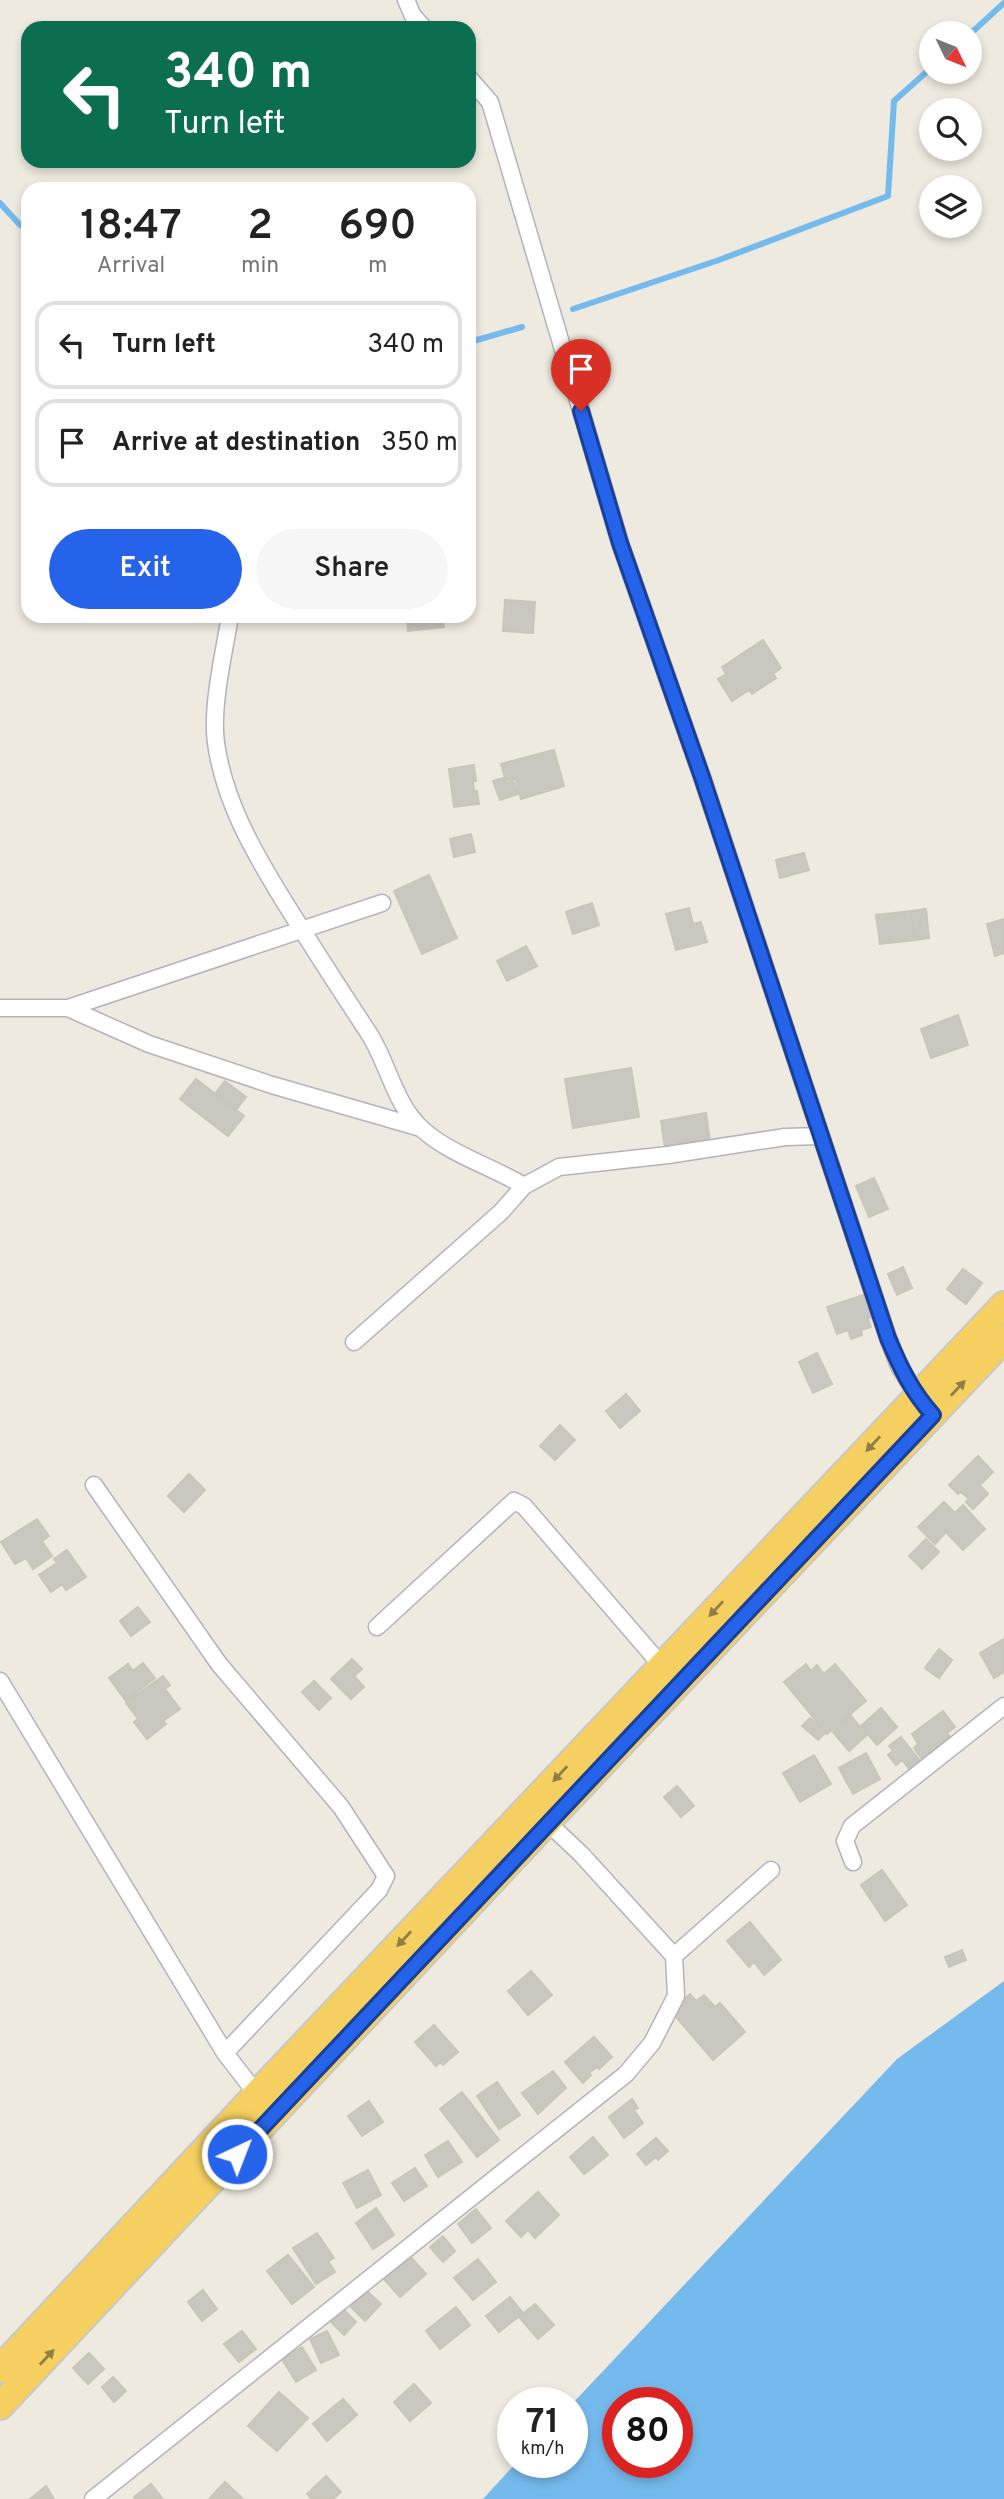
<!DOCTYPE html>
<style>
body{margin:0;font-family:Overpass,sans-serif;background:#f6f6f6;color:#222;height:100vh;display:flex;flex-direction:column;font-size:26px;white-space:nowrap}
*{box-sizing:border-box;margin:0}
p{font-size:23px;color:#767676}
.icon{flex:none;width:38px;height:38px;fill:none;stroke:currentColor;stroke-width:2;stroke-linecap:round;stroke-linejoin:round}
.map{position:relative;flex:1;overflow:hidden}
.side{position:absolute;left:21px;top:182px;width:455px;height:441px;display:flex;flex-direction:column;background:#fff;border-radius:21px;box-shadow:0 4px 10px #0003}
.side>*{flex:none}
.hud{position:absolute;left:21px;top:21px;width:455px;height:147px;border-radius:21px;box-shadow:0 4px 10px #0003;background:#0b6e4f;color:#fff;overflow:hidden}
.needle{width:46px;rotate:133deg}
.fabs{position:absolute;left:919px;top:21px;display:grid;gap:14px}
.fabs a{display:grid;place-items:center;width:63px;height:63px;border-radius:50%;background:#fff;box-shadow:0 4px 10px #0003;font-size:35px}
.speed{position:absolute;left:497px;top:2387px;display:flex;gap:14px;font-size:35px;font-weight:700;text-align:center}
.speed>*{display:grid;place-content:center;width:91px;height:91px;border-radius:50%;background:#fff;box-shadow:0 4px 10px #0003;line-height:1}
.speed small{font-size:18px;font-weight:400}
.speed .limit{border:10px solid #d22;background:#fff;color:#111}
.pin{position:absolute;display:grid;place-items:center;width:60px;height:60px;color:#fff;margin:-72px -30px;border-radius:50% 50% 50% 0;rotate:-45deg;box-shadow:0 0 7px #0007}
.pin .icon{rotate:45deg}
.me{position:absolute;width:77px;margin:-38px;rotate:43deg;stroke-linejoin:round;filter:drop-shadow(0 0 5px #0008)}
.turn{display:flex;align-items:center;gap:24px;height:147px;padding:0 28px;font-size:32px}
.turn .icon{width:91px;height:91px;stroke-width:2.5}
.turn b{display:block;font-size:49px;line-height:60px}
.eta{display:flex;justify-content:space-evenly;align-items:center;height:119px;text-align:center}
.eta b{font-size:42px;font-weight:600;line-height:49px}
.action{display:flex;gap:14px;margin-top:auto;padding:14px 28px}
.action a{flex:1;height:80px;border-radius:42px;background:#2563eb;color:#fff;font-size:28px;font-weight:600;line-height:80px;text-align:center}
.action a+a{background:#f6f6f6;color:#222}
ul{padding:0;list-style:none}
li{display:flex;align-items:center;gap:21px;height:88px;margin:0 14px 10px;padding:0 14px;border:4px solid #e0e0e0;border-radius:21px}
li div{flex:1}
li b{display:block;font-size:26px}
li em{font-style:normal}
.map>svg:first-child{display:block}
.water{fill:#75baed;fill-rule:evenodd}
.lines{fill:none;stroke-linecap:round;stroke-linejoin:round}
.stream{stroke:#75baed;stroke-width:6}
.building{fill:#c9c7bf;stroke:#c9c6b9;stroke-width:2}
.minor-casing{stroke:#b3b3c0;stroke-width:19}
.trunk-casing{stroke:#c8c8c8;stroke-width:30}
.minor{stroke:#fff;stroke-width:16}
.trunk{stroke:#f5d060;stroke-width:26}
.oneway{fill:#917e46}
.route-casing{stroke:#184099;stroke-width:18}
.route{stroke:#2563eb;stroke-width:12}
</style>
<div class="map">
<svg width="1004" height="2499" viewBox="0 0 1004 2499">
<rect width="100%" height="100%" fill="#eeeadf"/>
<path class="water" d="M1004,1981V2499H483L517,2462H572V2404L897,2059ZM618,2403H677V2462H618Z"/>
<g class="lines">
<path class="stream" d="M970,34L1004,3
M0,203L20,225L28,228
M573,309L719,260L888,196L894,101L931,68
M469,340L470,342L522,327"/>
</g>
<path class="building" d="M505,600L535,602L533,633L503,631Z
M407,616H442L444,627L408,631Z
M763,640L781,668L773,674L776,678L752,694L749,690L732,701L718,679L726,674L722,667Z
M554,750L564,786L521,799L515,778L506,781L501,764Z
M474,765L476,781H473L474,791H477L479,804L454,807L449,769Z
M503,778L505,784L513,781L518,794L500,800L493,781Z
M471,834L475,852L454,857L450,839Z
M804,853L809,870L780,878L776,860Z
M429,875L457,938L422,954L394,891Z
M592,903L599,925L573,934L566,912Z
M689,908L693,924L701,922L707,942L676,950L666,914Z
M926,909L929,938L915,940L911,911Z
M911,911L915,940L880,944L876,915Z
M1004,919V953L995,956L987,924Z
M526,946L537,966L507,981L497,961Z
M958,1015L968,1045L931,1058L921,1029Z
M631,1068L639,1117L573,1128L565,1079Z
M196,1079L244,1116L228,1136L180,1099Z
M225,1081L246,1097L236,1110L215,1094Z
M706,1113L710,1141L665,1148L661,1121Z
M874,1178L888,1209L869,1217L856,1186Z
M903,1267L912,1288L897,1295L888,1274Z
M963,1269L982,1283L966,1304L947,1289Z
M866,1294L873,1317L868,1318L871,1327L861,1330L862,1335L851,1339L848,1330L837,1334L827,1307Z
M817,1353L832,1384L813,1393L799,1362Z
M626,1394L640,1411L620,1428L606,1411Z
M560,1425L575,1440L555,1460L540,1446Z
M978,1456L993,1472L980,1485L988,1494L973,1509L966,1502L969,1499L961,1492L958,1494L949,1485Z
M189,1474L205,1490L184,1512L168,1496Z
M944,1502L955,1513L963,1505L985,1529L963,1550L946,1532L935,1544L918,1527Z
M37,1519L49,1536L42,1541L52,1556L33,1569L26,1558L15,1564L1,1542Z
M926,1539L939,1552L922,1569L909,1556Z
M67,1550L86,1577L66,1590L62,1584L51,1592L39,1575L57,1563L54,1559Z
M138,1607L150,1622L131,1636L120,1621Z
M1004,1639V1672L994,1678L980,1653Z
M939,1649L952,1660L939,1678L925,1668Z
M352,1659L362,1669L354,1676L364,1687L351,1699L331,1679Z
M143,1663L155,1678L126,1701L109,1678L128,1664L133,1671Z
M806,1664L811,1671L817,1665L824,1674L835,1664L866,1701L827,1734L784,1682Z
M163,1676L170,1685L165,1689L180,1709L163,1721L166,1724L147,1739L134,1722L138,1719L126,1703Z
M314,1681L331,1698L319,1710L302,1692Z
M881,1708L897,1727L877,1745L861,1726Z
M943,1711L955,1727L947,1733L951,1738L922,1759L914,1748L918,1744L912,1734Z
M851,1716L867,1735L849,1751L833,1732Z
M810,1718L826,1732L818,1740L802,1726Z
M901,1737L920,1761L910,1770L902,1760L896,1765L888,1755L893,1751L889,1746Z
M866,1753L880,1779L853,1794L839,1768Z
M814,1755L831,1784L800,1802L783,1773Z
M677,1786L694,1806L681,1817L664,1797Z
M882,1870L907,1905L885,1921L861,1885Z
M750,1922L781,1960L764,1975L754,1962L749,1967L727,1941Z
M962,1950L966,1960L949,1967L945,1957Z
M531,1971L552,1995L528,2015L508,1991Z
M690,1994L696,2001L704,1995L715,2007L720,2003L745,2032L713,2060L671,2011Z
M434,2025L458,2052L443,2065L440,2062L436,2066L415,2042Z
M594,2037L612,2057L599,2069L597,2067L589,2073L591,2075L583,2083L565,2062Z
M553,2071L566,2088L538,2114L522,2093Z
M497,2082L520,2115L499,2129L477,2096Z
M462,2092L499,2140L477,2157L440,2109Z
M632,2099L638,2108L634,2110L643,2123L624,2138L609,2117Z
M369,2101L383,2122L362,2136L348,2116Z
M593,2137L608,2155L584,2174L570,2157Z
M656,2138L668,2151L658,2160L656,2157L646,2165L637,2154Z
M448,2141L462,2162L438,2177L425,2155Z
M415,2168L427,2186L404,2201L392,2183Z
M368,2170L381,2195L357,2208L343,2183Z
M538,2192L559,2215L535,2238L528,2230L521,2237L506,2221Z
M376,2208L394,2235L373,2249L356,2223Z
M476,2209L491,2228L472,2243L458,2224Z
M317,2233L334,2258L328,2261L335,2272L316,2284L293,2248Z
M443,2236L455,2251L443,2262L430,2247Z
M288,2255L314,2287L292,2304L267,2271Z
M409,2255L426,2274L400,2297L383,2278Z
M478,2259L496,2282L473,2300L454,2278Z
M365,2289L381,2304L365,2321L349,2305Z
M203,2290L217,2309L202,2321L188,2302Z
M510,2297L523,2313L499,2332L486,2316Z
M535,2304L554,2325L538,2339L519,2317Z
M341,2307L356,2322L344,2335L329,2320Z
M456,2307L470,2325L440,2349L426,2331Z
M242,2331L256,2349L239,2362L224,2344Z
M327,2331L339,2355L321,2363L310,2339Z
M302,2347L316,2370L296,2382L282,2359Z
M89,2353L104,2369L88,2384L73,2368Z
M113,2377L126,2391L114,2402L102,2387Z
M414,2384L431,2403L410,2421L394,2402Z
M279,2392L308,2418L277,2451L248,2426Z
M343,2399L357,2415L327,2441L313,2424Z
M326,2476L341,2492L333,2499H312L307,2494Z
M225,2482L243,2499H209Z
M151,2484L163,2499H135L134,2497Z
M46,2486L54,2499H30Z"/>
<g class="lines">
<g class="minor-casing">
<path id="minor" d="M406,0L413,16L424,28
M469,78L490,102L620,543L702,777L888,1338L899,1366L922,1403
M230,616C224,653 211,706 216,743C224,800 252,849 282,898C310,943 339,988 368,1032C388,1062 394,1104 422,1129C451,1155 491,1166 524,1186
M0,1008H68L382,903
M68,1008L149,1044L272,1085L421,1128
M354,1342L501,1212L524,1186L559,1167L668,1155L785,1137L821,1136
M94,1485L219,1664L341,1807L386,1876L379,1890L225,2053
M377,1627L514,1501L524,1506L662,1666
M0,1681L225,2053L262,2101
M853,1862L845,1841L852,1826L1004,1706
M674,1956L771,1870
M93,2499L626,2074L652,2043L676,1996L674,1956L581,1854L547,1822"/>
</g>
<g class="trunk-casing">
<path id="trunk" d="M0,2369L256,2095L1004,1305
M0,2406L547,1822L1004,1339"/>
</g>
<use href="#minor" class="minor"/>
<use href="#trunk" class="trunk"/>
</g>
<defs><path id="oneway-solid" d="M-6-.8H1V-3.2L6.5 0L1 3.2V.8H-6Z" transform="scale(1.75)"/></defs>
<g class="oneway">
<use href="#oneway-solid" transform="translate(958 1388) rotate(-47)"/>
<use href="#oneway-solid" transform="translate(873 1444) rotate(133)"/>
<use href="#oneway-solid" transform="translate(716 1609) rotate(133)"/>
<use href="#oneway-solid" transform="translate(560 1774) rotate(133)"/>
<use href="#oneway-solid" transform="translate(404 1939) rotate(133)"/>
<use href="#oneway-solid" transform="translate(47 2357) rotate(-47)"/>
</g>
<g class="lines">
<g class="route-casing">
<path id="route" d="M237,2154L933,1415C912,1392 900,1367 888,1338L702,777L620,543L581,411"/>
</g>
<use href="#route" class="route"/>
</g>
</svg>
<div class="fabs">
<a><svg class="needle" viewBox="-14 -14 28 28"><path d="M0-13l5 13h-10z" fill="#e53935"/><path d="M0 13l5-13h-10z" fill="#767676"/></svg></a>
<a><svg class="icon" aria-label="search" viewBox="0 0 24 24"><circle cx="10" cy="10" r="6"/><path d="M15 15l6 6"/></svg></a>
<a><svg class="icon" aria-label="layers" viewBox="0 0 24 24"><path d="M12 4l9 5-9 5-9-5zM3 14l9 5 9-5"/></svg></a>
</div>
<div class="speed"><div>71<small>km/h</small></div><div class="limit">80</div></div>
<div class="pin" style="left:581px;top:411px;background:#d93025"><svg class="icon" aria-label="arrive" viewBox="0 0 24 24"><path d="M6 21V4h12l-3 4 3 4H6"/></svg></div>
<svg class="me" style="left:237px;top:2154px" viewBox="-20 -20 40 40"><circle r="17" fill="#2563eb" stroke="#fff" stroke-width="3"/><path d="M0-11L8 9 0 5-8 9z" fill="#fff"/></svg>
<div class="hud">
<div class="turn"><svg class="icon" aria-label="left" viewBox="0 0 24 24"><path d="M17 20v-9H6M10 6l-5 5 5 5"/></svg><div><b>340 m</b>Turn left</div></div>
</div>
<section class="side">
<div class="eta">
<div><b>18:47</b><p>Arrival</p></div>
<div><b>2</b><p>min</p></div>
<div><b>690</b><p>m</p></div>
</div>
<ul>
<li><svg class="icon" aria-label="left" viewBox="0 0 24 24"><path d="M17 20v-9H6M10 6l-5 5 5 5"/></svg><div><b>Turn left</b></div><em>340 m</em></li>
<li><svg class="icon" aria-label="arrive" viewBox="0 0 24 24"><path d="M6 21V4h12l-3 4 3 4H6"/></svg><div><b>Arrive at destination</b></div><em>350 m</em></li>
</ul>
<div class="action"><a>Exit</a><a>Share</a></div>
</section>
</div>
